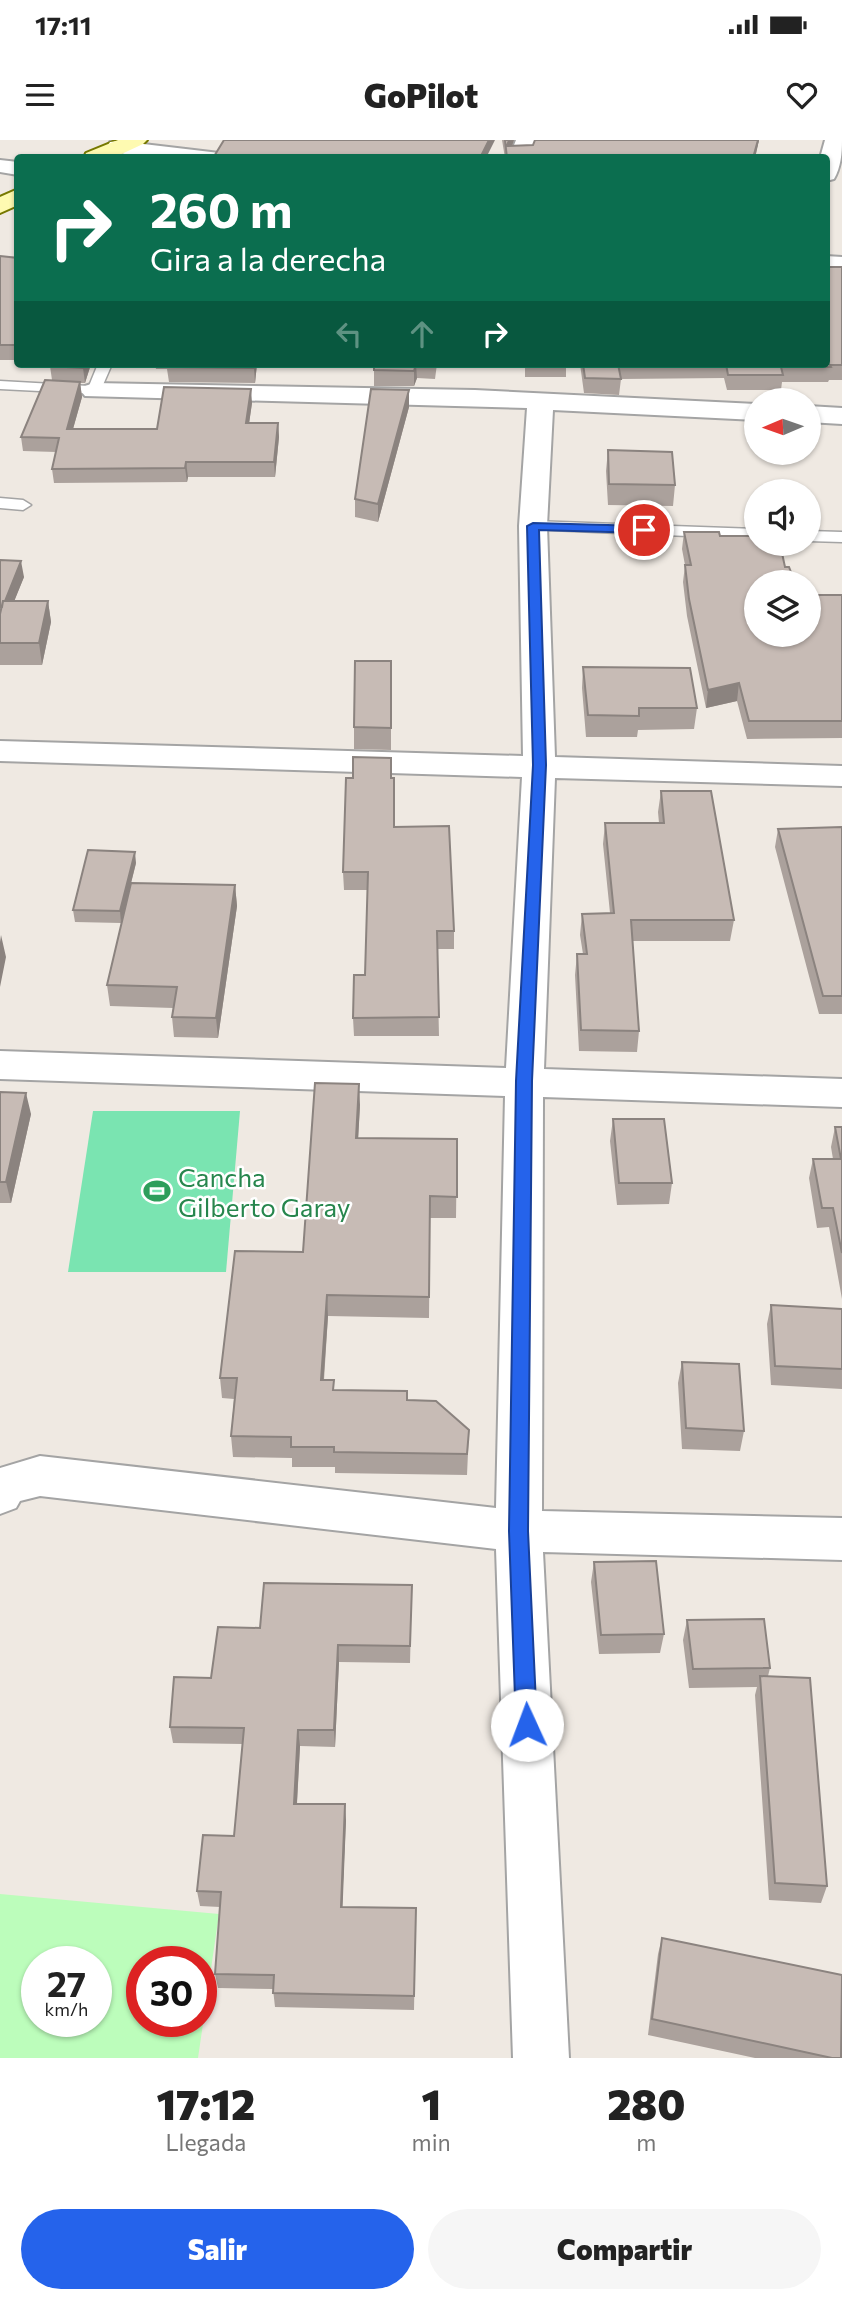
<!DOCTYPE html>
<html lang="es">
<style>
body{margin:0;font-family:Commissioner,sans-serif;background:#f6f6f6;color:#222;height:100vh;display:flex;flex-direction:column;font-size:26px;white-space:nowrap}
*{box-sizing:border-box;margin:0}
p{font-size:23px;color:#767676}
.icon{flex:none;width:38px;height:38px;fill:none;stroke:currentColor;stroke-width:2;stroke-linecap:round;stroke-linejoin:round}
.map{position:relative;height:1918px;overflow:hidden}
.panel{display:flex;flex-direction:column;background:#fff;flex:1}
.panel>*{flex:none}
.banner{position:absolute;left:14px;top:14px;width:816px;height:214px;border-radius:7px;box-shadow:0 2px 5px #0004;background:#0b6e4f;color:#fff;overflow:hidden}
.needle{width:46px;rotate:268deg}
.controls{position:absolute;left:744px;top:248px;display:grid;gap:14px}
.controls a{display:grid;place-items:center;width:77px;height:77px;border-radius:50%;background:#fff;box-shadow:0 2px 5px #0004;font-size:35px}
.speed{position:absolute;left:21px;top:1806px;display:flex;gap:14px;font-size:35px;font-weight:700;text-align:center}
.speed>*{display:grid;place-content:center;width:91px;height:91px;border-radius:50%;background:#fff;box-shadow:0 2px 5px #0004;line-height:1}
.speed small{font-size:18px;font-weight:400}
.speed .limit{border:10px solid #d22;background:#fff;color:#111}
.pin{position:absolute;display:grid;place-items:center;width:60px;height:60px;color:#fff;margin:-30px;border:4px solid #fff;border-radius:50%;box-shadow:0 2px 7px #0007}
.me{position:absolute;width:77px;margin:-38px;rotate:358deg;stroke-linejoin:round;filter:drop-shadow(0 0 5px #0008)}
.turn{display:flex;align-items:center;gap:24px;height:147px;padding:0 21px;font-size:32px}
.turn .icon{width:91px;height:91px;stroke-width:2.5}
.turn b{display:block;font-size:49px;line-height:60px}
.lanes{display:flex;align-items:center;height:66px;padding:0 21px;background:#0003;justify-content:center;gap:35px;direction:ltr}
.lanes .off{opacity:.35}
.eta{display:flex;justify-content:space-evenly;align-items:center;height:119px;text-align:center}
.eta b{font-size:42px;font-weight:800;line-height:49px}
.cta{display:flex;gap:14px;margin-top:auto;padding:14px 21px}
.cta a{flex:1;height:80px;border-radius:42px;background:#2563eb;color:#fff;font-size:28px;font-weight:800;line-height:80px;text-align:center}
.cta a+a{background:#f6f6f6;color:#222}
.status{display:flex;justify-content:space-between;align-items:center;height:49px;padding:0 35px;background:#fff;direction:ltr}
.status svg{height:19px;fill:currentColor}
header{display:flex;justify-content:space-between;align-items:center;height:91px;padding:0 21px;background:#fff;font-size:32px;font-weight:800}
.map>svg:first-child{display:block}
.park{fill:#bcfdbb;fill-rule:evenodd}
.pitch{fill:#7ae4b1}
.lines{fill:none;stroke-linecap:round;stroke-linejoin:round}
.lane-casing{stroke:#a4a4a4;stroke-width:3}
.street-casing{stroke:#a4a4a4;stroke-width:4}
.secondary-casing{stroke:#767800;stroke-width:4}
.lane{fill:#fff;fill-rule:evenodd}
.street{fill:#fff;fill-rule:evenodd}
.secondary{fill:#fefab1;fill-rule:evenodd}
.wall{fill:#aba19c}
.shaded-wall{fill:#8b837f}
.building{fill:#c7bbb5;stroke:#8b837f;stroke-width:2}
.route{fill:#2563eb;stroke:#184099;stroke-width:2}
.labels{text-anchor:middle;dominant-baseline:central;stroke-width:5;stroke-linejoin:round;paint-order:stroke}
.leisure-label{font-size:26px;fill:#27864d;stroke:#fff;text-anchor:start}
</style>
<div class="status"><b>17:11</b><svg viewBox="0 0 49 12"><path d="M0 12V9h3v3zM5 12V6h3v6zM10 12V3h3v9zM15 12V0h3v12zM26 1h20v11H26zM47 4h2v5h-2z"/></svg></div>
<header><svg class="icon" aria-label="menu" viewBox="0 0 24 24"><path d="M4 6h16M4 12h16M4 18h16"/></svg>GoPilot<svg class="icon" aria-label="heart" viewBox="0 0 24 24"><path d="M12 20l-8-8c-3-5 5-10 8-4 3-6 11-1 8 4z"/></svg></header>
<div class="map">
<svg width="842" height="1918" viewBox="0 0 842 1918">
<rect width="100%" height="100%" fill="#efe9e2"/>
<path class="park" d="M0,1754L219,1774L198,1918H0ZM37,1822H96V1881H37ZM142,1822H201V1881H142Z"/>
<path class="pitch" d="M93,971H240L226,1132H68Z"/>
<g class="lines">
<g class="lane-casing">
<path id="lane" d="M98,224H112L99,254L0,249V241L89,246Z
M0,358L23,360L31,365L23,370L0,368Z
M533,381L756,389V399L528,389L525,386L528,383Z
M808,391L842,392V402L808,401Z"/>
</g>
<g class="street-casing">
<path id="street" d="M516,0H538L530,18H509Z
M825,0H842C842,13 841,27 834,39L826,41V18H820Z
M118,1L211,12L219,13L221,18H153L110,12L107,7L110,2Z
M0,20L18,22V35L0,32Z
M826,116L842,117V131L826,130Z
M94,243L475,250L756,264V280L553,270L547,386L555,617L842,626V646L555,638L544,929L842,939V967L543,957L542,1371L842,1378V1420L543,1412L569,1918H513L496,1409L40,1356L20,1361L16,1368L0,1374V1328L40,1316L496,1368L505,956L0,939V911L506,928L522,637L0,621V601L523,616L519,386L527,268L85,256L81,251L85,246Z
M808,266L842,268V284L808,282Z"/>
</g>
<g class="secondary-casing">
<path id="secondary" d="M118,0H147L143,4L113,18H84L86,13Z
M18,49V65L0,73V57Z"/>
</g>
<use href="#lane" class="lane"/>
<use href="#street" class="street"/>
<use href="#secondary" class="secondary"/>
</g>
<path class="wall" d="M502,0H514L512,5H533L535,0H759L755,18H505Z
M0,116L18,118V220H0Z
M842,127V240H829L828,242H782L781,250H727L724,238L621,239L619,255L584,253L580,224H826Z
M51,224H91L85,243H80L82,257L73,289H157L252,263L249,283H278L279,297L275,337H188L187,342L54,343L52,329L56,312L23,311L21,297L52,240L50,226Z
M155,224H257L255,243L169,242L167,229H156Z
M374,224H437L435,239L417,238L414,246H374Z
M525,224H566V237H525Z
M409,250V267L378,382L355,377V359Z
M608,310L675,345L673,366L608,365L606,331Z
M684,392L720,396L756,495L842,455V598L747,599L737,561L706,568L687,476L683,442L685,425L682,409Z
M0,420L24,437L14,461H48L51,482L42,525H0Z
M391,521V610L354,609V587Z
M583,527L697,568L694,589L638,590L637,597H586L582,548Z
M391,638L394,687L454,791V809H437L439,896H354L353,878L365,835L368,750H344L343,732Z
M661,651L734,780L730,801H632L639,891L637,912L579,911L575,835L577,814H583L580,795L582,774L610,773L603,704L605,683H659L658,672Z
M842,687V874H819L775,707L778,689Z
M136,723L121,783L75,782L73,770Z
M235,745L237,766L218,898L174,897L172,877L173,868L110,866L107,845Z
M0,952L31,974L11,1063H0Z
M360,965L358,998L457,999L456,1078H430L429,1178L328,1176L324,1240H334V1250L408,1260L469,1290L467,1335L335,1333V1327H292V1318L233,1317L231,1296L234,1259L222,1258L220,1238L303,1112Z
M613,979L672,1043L669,1064L617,1065L610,1001Z
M835,987H842V1159L829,1087L817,1088L809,1038L813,1019H833L831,1007Z
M771,1165L842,1169V1249L771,1245L767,1184Z
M682,1222L744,1291L740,1311L682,1309L678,1243Z
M594,1422L664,1494L660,1513L599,1514L591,1442Z
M412,1445L410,1523L339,1522L335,1607L300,1606L297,1664L346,1680L342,1767L416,1768L414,1870L275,1867L273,1849L218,1848L215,1834L220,1767L200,1766L197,1751L234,1696L243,1604L173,1603L170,1587L211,1538L260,1488Z
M687,1480L770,1528L768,1536L827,1746L821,1763L769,1760L755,1555L757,1547L689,1548L683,1500Z
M662,1798L841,1918H755L648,1895L658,1814Z"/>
<path class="shaded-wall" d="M489,0H495L486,18H480Z
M509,0H514L508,18L507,6Z
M758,0H759L755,18H753Z
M84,224H91L85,243L83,228Z
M254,224H257L255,243L254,228Z
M416,224L417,238L414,246V231Z
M80,242L82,257L69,303L67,289Z
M251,249L252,263L247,298L246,283Z
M409,250V267L378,382V364Z
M278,283L279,297L275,337L274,322Z
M186,322L188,337L187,342L185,328Z
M21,421L24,437L5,484L3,467Z
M48,461L51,482L42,525L39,503Z
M739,543L737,561L706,568L708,550Z
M135,712L136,723L121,783L120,771Z
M235,745L237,766L218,898L216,878Z
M1,795L6,817L0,847V802Z
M359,944L360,965L357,1020L356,998Z
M26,953L31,974L11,1063L6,1042Z
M327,1155L328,1176L322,1261L321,1240Z
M338,1505L339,1522L335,1607L334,1590Z
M298,1590L300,1606L296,1679L294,1664Z
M345,1664L346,1680L342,1782L341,1767Z"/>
<path class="building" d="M224,0H489L480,18H213Z
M505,0H509L507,6L533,5L535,0H758L753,18H507Z
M0,116L18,118V205H0Z
M826,127H842V225H830L831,227H781L783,235H728L726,224H826Z
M51,224H84L83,228L50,226Z
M167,224H254V228L167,227Z
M374,224H416L414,231L374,230Z
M526,224H566L567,226H526Z
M583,224H637H618L621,239L585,238Z
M45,240L80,242L67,289H157L164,247L251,249L246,283H278L274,322H186L185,328L52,329L59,298L21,297Z
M371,249L409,250L378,364L355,359Z
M608,310L672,312L675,345L609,344Z
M684,392H719L720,396H756V404H780L785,427H789L795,443H756V495H808V455H842V581H749L739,543L708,550L689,459L685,425H691Z
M0,420L21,421L5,461H3L2,467H0Z
M3,461H48L39,503H0V474Z
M355,521H391V588L354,587Z
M583,527L690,528L697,568H639V576L588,575Z
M353,617L391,618V638H394V687L449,686L454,791H437L439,877L353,878L354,835H365L368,732H343L346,638H353Z
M661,651H711L734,780H631L639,891L581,890L577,814H587L582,774L614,773L605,683H664Z
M842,687V856H823L778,689Z
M88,710L135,712L120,771L73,770Z
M131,743L235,745L216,878L172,877L177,847L107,845Z
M315,943L359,944L356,998L457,999V1057L430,1056L429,1157L327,1155L321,1240H334L333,1250L407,1251V1260L436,1261L469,1290L467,1314L334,1312V1307H291V1297L231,1296L237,1238H220L235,1111L303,1112Z
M0,952L26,953L6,1042H0Z
M613,979H664L672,1043H619Z
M835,987H842V1113L833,1068H822L813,1019H841Z
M771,1165L842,1169V1229L775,1226Z
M682,1222L739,1224L744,1291L686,1288Z
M656,1421L664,1494L601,1495L594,1422Z
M264,1443L412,1445L410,1506L338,1505L334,1590H298L294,1664H345L341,1767L416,1768L414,1856L273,1853L274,1835L215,1834L221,1752L197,1751L203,1695L234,1696L244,1588L170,1587L174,1537L211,1538L218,1487L260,1488Z
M764,1479L770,1528L693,1529L687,1480Z
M760,1536L810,1538L827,1746L775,1743Z
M662,1798L842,1835L841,1918H832L652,1879Z"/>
<path class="route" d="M533,383L644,386L650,390L644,393L539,390L546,625L532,941L528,1391L537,1585L534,1592L527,1595L519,1592L516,1585L509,1391L516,941L533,625L527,386Z"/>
<defs>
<g id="stadium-bare" transform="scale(2.1)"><path d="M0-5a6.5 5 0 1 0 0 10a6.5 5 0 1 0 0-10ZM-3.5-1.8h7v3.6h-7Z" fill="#2e9e5b" stroke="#fff" stroke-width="2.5" paint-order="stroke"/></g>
</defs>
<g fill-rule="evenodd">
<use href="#stadium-bare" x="157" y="1051"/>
</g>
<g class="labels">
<g class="leisure-label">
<text x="178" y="1036">Cancha<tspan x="178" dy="30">Gilberto Garay</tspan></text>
</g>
</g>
</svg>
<div class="controls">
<a><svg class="needle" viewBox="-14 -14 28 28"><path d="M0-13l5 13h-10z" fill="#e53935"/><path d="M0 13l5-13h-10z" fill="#767676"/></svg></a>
<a><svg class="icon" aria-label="sound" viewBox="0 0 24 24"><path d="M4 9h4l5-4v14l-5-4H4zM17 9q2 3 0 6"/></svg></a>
<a><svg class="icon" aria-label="layers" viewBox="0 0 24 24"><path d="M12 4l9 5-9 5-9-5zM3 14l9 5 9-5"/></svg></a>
</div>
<div class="speed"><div>27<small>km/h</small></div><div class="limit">30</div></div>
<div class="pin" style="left:644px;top:390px;background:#d93025"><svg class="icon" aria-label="arrive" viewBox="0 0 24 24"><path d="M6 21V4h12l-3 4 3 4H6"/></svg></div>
<svg class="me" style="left:527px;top:1585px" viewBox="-20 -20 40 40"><circle r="19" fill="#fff"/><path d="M0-13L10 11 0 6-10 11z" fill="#2563eb"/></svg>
<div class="banner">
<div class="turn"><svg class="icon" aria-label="right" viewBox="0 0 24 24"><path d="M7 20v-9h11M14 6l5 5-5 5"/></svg><div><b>260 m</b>Gira a la derecha</div></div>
<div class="lanes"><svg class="icon off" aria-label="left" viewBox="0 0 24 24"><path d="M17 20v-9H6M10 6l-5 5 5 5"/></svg><svg class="icon off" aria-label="ahead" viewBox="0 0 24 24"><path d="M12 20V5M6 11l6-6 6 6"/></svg><svg class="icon" aria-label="right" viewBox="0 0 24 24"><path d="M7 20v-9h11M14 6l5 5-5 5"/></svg></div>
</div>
</div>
<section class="panel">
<div class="eta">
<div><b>17:12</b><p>Llegada</p></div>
<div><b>1</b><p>min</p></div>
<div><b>280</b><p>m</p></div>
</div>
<div class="cta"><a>Salir</a><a>Compartir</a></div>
</section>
